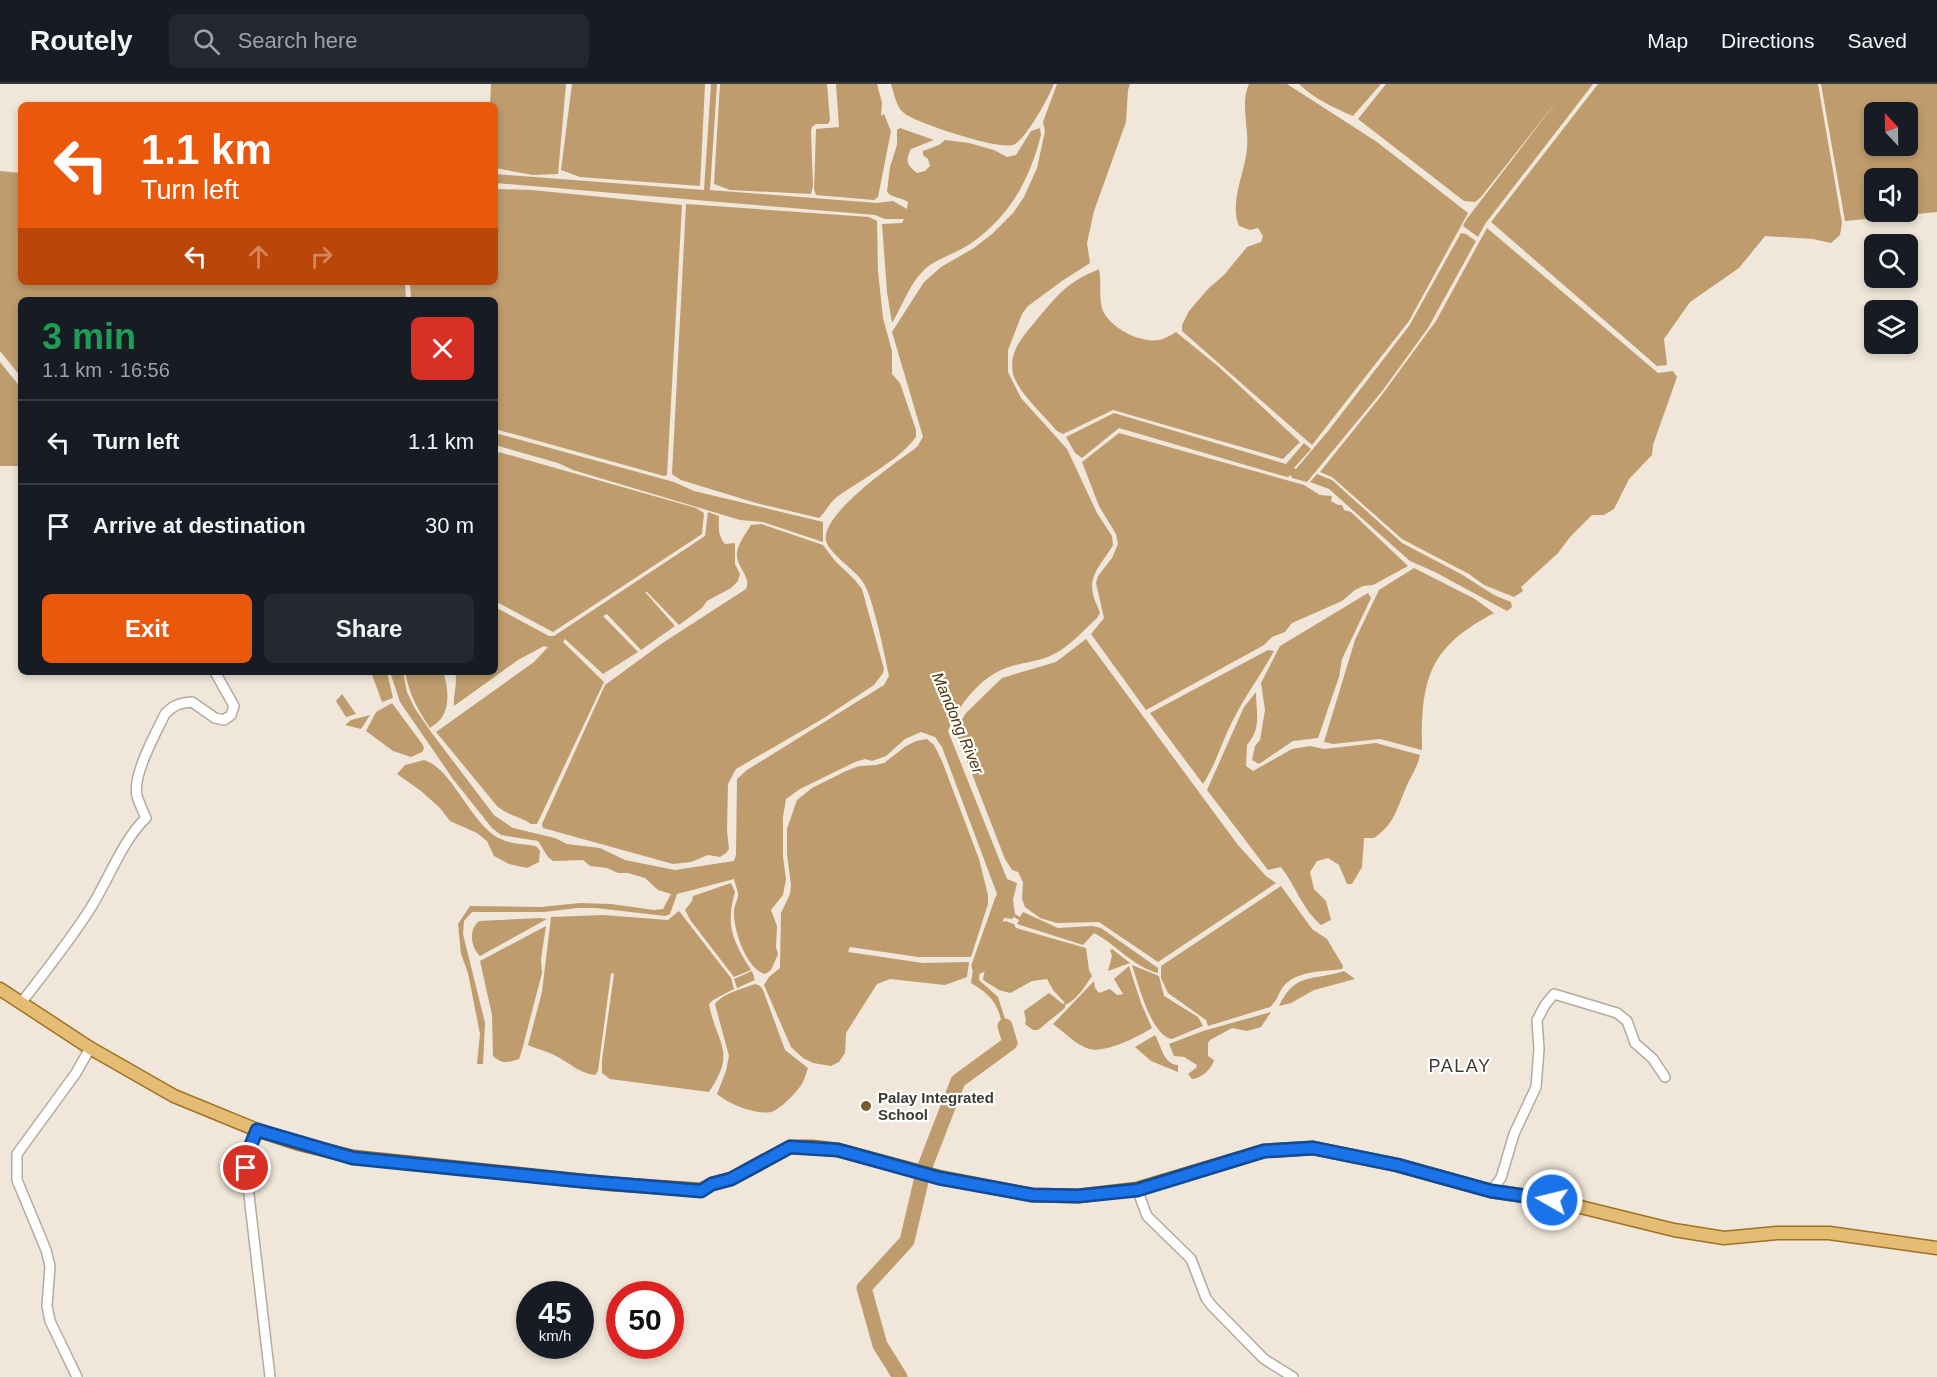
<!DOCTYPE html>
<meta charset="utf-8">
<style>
body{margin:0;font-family:Helvetica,sans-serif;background:#242831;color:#f1f3f6;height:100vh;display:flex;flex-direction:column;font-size:22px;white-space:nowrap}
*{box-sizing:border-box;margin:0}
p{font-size:20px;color:#9ea1a6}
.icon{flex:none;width:33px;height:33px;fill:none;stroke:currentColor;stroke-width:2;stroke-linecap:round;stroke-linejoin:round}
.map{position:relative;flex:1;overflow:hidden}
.sheet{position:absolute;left:18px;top:213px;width:480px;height:378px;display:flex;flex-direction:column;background:#171b24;border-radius:9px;box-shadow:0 3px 9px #0003}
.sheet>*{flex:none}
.banner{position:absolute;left:18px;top:18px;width:480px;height:183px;border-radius:9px;box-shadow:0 3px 9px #0003;background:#ea580c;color:#fff;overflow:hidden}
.needle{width:39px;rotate:338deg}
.tools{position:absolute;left:1864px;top:18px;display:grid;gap:12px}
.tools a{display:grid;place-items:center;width:54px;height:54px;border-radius:9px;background:#171b24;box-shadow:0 3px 9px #0003;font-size:30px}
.speed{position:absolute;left:516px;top:1197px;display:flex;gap:12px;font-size:30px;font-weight:700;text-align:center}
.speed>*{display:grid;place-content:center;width:78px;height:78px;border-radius:50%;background:#171b24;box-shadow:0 3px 9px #0003;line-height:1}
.speed small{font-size:15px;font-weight:400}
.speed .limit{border:9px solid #d22;background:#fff;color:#111}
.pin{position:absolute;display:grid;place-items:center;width:51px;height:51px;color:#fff;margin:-26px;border:3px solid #fff;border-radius:50%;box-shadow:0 2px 6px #0007}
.me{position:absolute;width:66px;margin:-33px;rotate:278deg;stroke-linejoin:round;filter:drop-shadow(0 0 4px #0008)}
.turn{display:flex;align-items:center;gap:21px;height:126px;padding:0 24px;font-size:27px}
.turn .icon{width:78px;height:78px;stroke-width:2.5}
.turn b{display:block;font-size:42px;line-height:51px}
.lanes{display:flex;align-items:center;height:57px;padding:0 24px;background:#0003;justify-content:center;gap:30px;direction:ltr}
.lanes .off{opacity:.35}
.round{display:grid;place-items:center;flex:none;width:63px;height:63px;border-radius:9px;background:#242831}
.headline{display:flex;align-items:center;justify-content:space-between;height:102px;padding:0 24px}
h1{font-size:36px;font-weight:800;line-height:45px;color:#1e9e55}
.button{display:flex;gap:12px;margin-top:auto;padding:12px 24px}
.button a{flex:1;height:69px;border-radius:9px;background:#ea580c;color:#fff;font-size:24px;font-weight:800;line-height:69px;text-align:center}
.button a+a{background:#242831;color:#f1f3f6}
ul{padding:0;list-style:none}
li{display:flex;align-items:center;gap:18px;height:84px;padding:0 24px;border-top:2px solid #363941}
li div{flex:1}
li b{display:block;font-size:22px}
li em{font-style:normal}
header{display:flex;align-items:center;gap:36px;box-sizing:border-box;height:84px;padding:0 30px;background:#171b24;border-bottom:2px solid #363941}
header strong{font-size:28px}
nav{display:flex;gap:33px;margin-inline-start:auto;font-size:21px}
.search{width:420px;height:54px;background:#242831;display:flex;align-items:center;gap:15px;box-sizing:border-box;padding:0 21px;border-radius:9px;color:#9ea1a6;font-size:22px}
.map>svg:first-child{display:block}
.water{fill:#be9c6d;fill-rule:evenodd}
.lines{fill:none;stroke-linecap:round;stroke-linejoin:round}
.river{stroke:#be9c6d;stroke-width:15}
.minor-casing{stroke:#b4ab9e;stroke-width:12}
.major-casing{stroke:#9f7222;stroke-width:15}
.minor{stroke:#fff;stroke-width:9}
.major{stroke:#e5bc74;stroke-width:12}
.route-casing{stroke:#114b97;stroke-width:15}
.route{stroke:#1a73e8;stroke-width:10}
.poi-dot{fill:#795b30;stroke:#fff;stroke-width:2}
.labels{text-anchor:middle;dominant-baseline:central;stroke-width:4.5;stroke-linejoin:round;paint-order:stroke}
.poi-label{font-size:15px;font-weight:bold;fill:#3e3a35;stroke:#fff;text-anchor:start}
.water-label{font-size:16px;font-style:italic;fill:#4d350f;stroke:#fff}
.quarter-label{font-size:18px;letter-spacing:1.5px;fill:#3e3a35;stroke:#fff}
</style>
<header>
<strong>Routely</strong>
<div class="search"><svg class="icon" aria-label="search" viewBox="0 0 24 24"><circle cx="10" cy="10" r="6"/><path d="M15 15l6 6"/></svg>Search here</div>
<nav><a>Map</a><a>Directions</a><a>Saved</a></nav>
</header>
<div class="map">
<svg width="1937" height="1293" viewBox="0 0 1937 1293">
<rect width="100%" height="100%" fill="#f0e6d9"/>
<path class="water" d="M491,0H566L558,90L533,91L495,84V21H490Z
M572,0H705L700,102L580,93L561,86Z
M711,0H717L710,106L877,119L893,117L907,125L908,118C901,113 892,114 887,108L890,83L897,61V46L900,44L934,56L911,65C905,77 907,81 917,89L925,87L930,82L928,75L923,71V67L939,61L945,56L969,59L994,66L1007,73L1016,71L1031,47L1040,44L1041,51C1029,97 1010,132 970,160C957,169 938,174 926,184C910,198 903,221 892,239L887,208L882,140L902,139L904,135H885L875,131L495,99V90L704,106Z
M720,0H827L830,36L828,40H816L812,43L811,47L813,102L811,110L730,106L714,100Z
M836,0H877L882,19L881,32L884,30L891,47L878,113L874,116L816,111L814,105L816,45L839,43Z
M891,0H1054C1049,13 1025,57 1013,61C999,66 916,39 904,29C896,23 894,9 891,0Z
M1057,0H1130L1128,6L1126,38L1094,127L1087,159L1090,179L1062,197L1028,222L1022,230L1008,266V288L1021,314L1067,365L1097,429L1112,452L1113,461C1105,476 1088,490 1093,510C1094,516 1098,522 1100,529L1097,534C1084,546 1070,562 1054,570C1039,578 1022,578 1006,584C979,594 959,621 948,647L1007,795L1017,799L1013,816L1015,830L1020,833L1023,828L1058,844L1092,842L1101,844L1158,884V889C1133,883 1116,860 1094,849L1083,861L1017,840L1019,836L1014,833L1012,835L999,833L989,842L985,870L981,875L979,896L998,913L1013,960L1009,964C997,931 1005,919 971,899L974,879L997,810L942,663L935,653L921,648L905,655L886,672L872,677L865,675L855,678L800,705L786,715L783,733V773L786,795L783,811L771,826L777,842L776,863L778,870L771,886L765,890C746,885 733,845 734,827C734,821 739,814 738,809C737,804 735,800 734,795L677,810L670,830L665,832L596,824H577L544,828H472L464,837L463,850L485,939L483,980H477L480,950L468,889L461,870L458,840L470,822L541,823L580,819L611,820L654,826L663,825L671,810L658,806L645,794L628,789H618L607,784L590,782L583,776L553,777L548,773L538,757L501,751L492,744L453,695L400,618L390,588H403L407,608L414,623L431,648L494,731L513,744L555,754L567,760L600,764L625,776L675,786L734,777L736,771L737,695L747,686L884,601L889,592C885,573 873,512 863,498C855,486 830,470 826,457C820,430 897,378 917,363L923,353L892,248L924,198L941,183L974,164L992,150L1013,129L1024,113L1037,84L1045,47L1043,38Z
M1249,0H1287L1377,58L1468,129L1409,237L1312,361L1182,247V241L1189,227L1208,205L1224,191L1247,163L1261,158L1263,152L1258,144L1250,146L1239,142C1229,118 1245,89 1247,64C1249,43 1240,19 1249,0Z
M1299,0H1381L1353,32C1334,24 1313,14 1299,0Z
M1386,0H1593L1485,140L1478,153L1463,142L1466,136L1560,13L1481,113L1475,118L1464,117L1358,35Z
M1598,0H1818L1842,139L1840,151L1831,159L1813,155L1765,152L1739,184L1690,218L1664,255L1667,281L1657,282L1491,138Z
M1821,0H1937V128L1845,137ZM1875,28H1908V62H1875ZM1875,94H1908V128H1875Z
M0,87L21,89V198H405L406,216H21V293L0,267Z
M495,105L532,106L682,121L667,391L664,392L495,345V216H411L410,198H495Z
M686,120L869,133L877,137L878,187L883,234L892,267V290L900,299L916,346V353C898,377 862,395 837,413C829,419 826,428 819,434L756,419L681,396L672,390Z
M1487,144L1658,289L1673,287L1677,293L1653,361L1652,371L1629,395L1614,425L1604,431H1592L1570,453L1558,469L1521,503L1523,507L1514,513L1484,501L1469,490L1402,455L1332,393L1320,388L1381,312L1436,237Z
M1461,149L1466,150L1476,157L1428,244L1383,306L1307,398L1292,394L1291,391L1288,393L1280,391L1119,344L1082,374L1075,369L1066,353L1114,329L1286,380L1304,359L1311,365L1294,384L1296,385L1329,346L1409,242Z
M1099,185C1102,198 1098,215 1103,227C1112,245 1140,259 1159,256C1165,255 1171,251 1176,248L1219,283L1300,358L1283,375L1113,326L1063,350L1057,347C1045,332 1021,311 1014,293C1006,267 1025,251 1039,233C1051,219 1059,208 1074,198C1082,192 1091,189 1099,185Z
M0,278L21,304V382H0Z
M495,349L674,398L694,407L823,438V458L763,438L740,436L573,386L558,379L495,361Z
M1119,349L1304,401L1320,411L1332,412L1331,417L1338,421H1342L1344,426L1351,428L1408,482L1373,501L1363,502L1355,506L1342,517L1292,539L1285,548L1272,553L1264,561L1146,626L1091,550L1104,534L1096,499L1098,492L1112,474L1118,460L1116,450L1099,422L1082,378Z
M499,368L696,424L704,429L702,450L553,548L495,517V376Z
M1317,390L1332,396L1402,459L1461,490L1494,511L1511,518L1512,523L1507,527L1435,488L1410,477L1329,405L1310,398Z
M708,428L719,432C719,443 717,450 725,460L735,459V480L740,490L738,497L731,504L707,517L702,524L679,541L647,508H645L675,542L641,566L607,530L603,532L638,568L603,590L565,555L563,558L604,598L537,740H531C520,732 508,732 497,722L436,648L534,578L548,563L544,562L518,576L454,622C453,610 458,599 455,588H495V523L549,552H554L705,452Z
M761,440L823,461L835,477L854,495L862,505L884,585L883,589L874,601L824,634L736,685L728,700L727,747L729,765L726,769L720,773L708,771L691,778L673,780L543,744L542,740L605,601L661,560L746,505C752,492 735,483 737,468C739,458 746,449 751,441Z
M1414,484L1475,515L1494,529C1428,564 1421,595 1422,666L1380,655L1333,660L1324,658L1355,556L1379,506Z
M1368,509L1371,514L1342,575L1339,593L1318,654L1293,657L1259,680L1252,676L1255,662L1260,656L1265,626L1261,599L1280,562Z
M1086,555L1238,761L1266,792L1276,799L1158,878L1099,838L1057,839L1040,834L1025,823L1022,815L1023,798L1018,788L1012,786L1005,775L955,646L966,629L1002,594L1056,578Z
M1268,566L1274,567C1261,591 1245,612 1233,636C1222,657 1216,680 1203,700L1150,629Z
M371,588H387L393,614L382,618Z
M405,588H443C448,600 450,622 442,633C440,637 434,641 430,644C417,624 410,612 405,588Z
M1256,608C1256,630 1262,643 1247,661L1246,682L1253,687L1292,665L1310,662L1324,665L1376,659L1420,671C1417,685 1410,693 1405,706C1396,727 1394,740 1374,754H1364L1362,783L1352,800H1347L1339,781L1328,774L1317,777L1310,788L1314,805L1326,817L1331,836L1321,841C1303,826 1295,801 1281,783L1268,786L1207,706L1244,623Z
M342,610L356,630L346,633L336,617Z
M392,619L423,661L424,665L422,668L411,673L393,667L366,647L376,628Z
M370,631L361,645L345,641L351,636Z
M927,655L934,661L942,677L979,775L988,811V820L971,873H918L850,863L848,868L923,879L969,878L967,893L945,901L890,895L877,900L846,949L845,969L839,978L831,982L813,979L803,974L791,963L764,901L769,893L780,884L781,829L790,810L791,801L787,770V745L797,716L812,704L846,687L859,682L876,681L884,679L906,662L916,657Z
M424,676C454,685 472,745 503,756C513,760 525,760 536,762L540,767L539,778L527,784L509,780L494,772L487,757L477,749L450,737L440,724L421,707L397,690L405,681Z
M731,799L735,808C725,842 733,857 751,886L734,893L691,837L685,826L692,817L693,812Z
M1281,802L1312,845L1327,855L1343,882L1342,885C1323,888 1296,886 1283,903C1278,910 1277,917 1270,923L1208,942L1206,936L1168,909L1161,894V882Z
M679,827L731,894L734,905L713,916L709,920C717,962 737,966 709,1008L610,995L602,989V976L614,890L611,889L598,987L595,991C579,989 570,979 556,972C547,967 537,965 528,961L542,908L551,833L603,831L668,836Z
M540,834L547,835L480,872C471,863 468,847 479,837Z
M1005,837L1014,840L1016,844L1086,864L1089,886L1092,892C1085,902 1077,916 1065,921V924L1038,946H1033L1025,940L1026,937L1024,927L1049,909L1063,920L1065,919L1053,906L1047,895L1032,897L1010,909L999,906L983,896L986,878L995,849V842L998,839Z
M546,842L541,875L542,889L522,966L519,975C507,979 502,980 493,972L492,931L480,877Z
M1112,865L1130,879L1108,887L1112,872L1110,866Z
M1132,881L1159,892L1164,912L1198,933L1203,942L1172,955C1151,952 1138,899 1132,881Z
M1129,882L1141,919L1152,944C1138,953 1106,969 1089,965C1076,961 1064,948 1053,940L1094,897L1095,904L1099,909L1110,905L1117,911L1123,910L1114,895Z
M752,887L755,896L737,904L734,895Z
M1344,887L1355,895L1314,906L1291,919L1279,922C1295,888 1313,897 1344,887Z
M755,900L760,902L763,906L785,966L808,984C806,989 805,994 803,998C799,1006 780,1026 771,1028C755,1031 729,1020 717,1010L726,987L729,972L715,920C723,909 742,905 755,900Z
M1271,928L1261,943L1247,947L1232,944L1210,956L1208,959V972L1214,976C1212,985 1200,995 1192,995L1188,990L1196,984L1197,981L1184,973L1174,972L1169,960L1203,947Z
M1155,951C1162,963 1163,980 1178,981V988L1151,977L1135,963Z"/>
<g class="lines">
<path class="river" d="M979,882L1002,817
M924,1085L958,997L1010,959L1005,942
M900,1293L880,1261L864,1204L907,1157L922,1093"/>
<g class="minor-casing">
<path id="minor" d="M21,919C45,888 69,858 90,825C107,799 123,755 146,734C143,727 139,719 137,712C132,691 156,649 165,630C173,621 180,619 192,618L215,634L224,636L231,631L234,622L215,588
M257,1046L246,1073V1085L270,1293
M1137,1105L1147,1132L1191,1175L1206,1214L1212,1222L1264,1275L1293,1293
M1491,1107L1501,1094L1514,1050L1536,1003L1539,965L1537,936L1545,921L1554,910L1617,929L1627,937L1635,959L1653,975L1665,993
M77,1293L50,1237L47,1222L50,1182L46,1166L17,1096V1070L76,989L90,964"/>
</g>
<g class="major-casing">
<path id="major" d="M0,905L90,964L174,1012L257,1046L300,1060L353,1073L612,1100L701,1106L712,1100L731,1095L790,1063H812L838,1066L939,1093L1032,1111L1078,1112L1137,1105L1264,1067L1313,1064L1397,1081L1491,1107L1552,1116L1674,1146L1724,1154L1777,1149H1829L1937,1164"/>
</g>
<use href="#minor" class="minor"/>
<use href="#major" class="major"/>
</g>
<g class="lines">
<g class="route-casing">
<path id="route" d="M246,1084V1073L257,1046L353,1074L581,1097L701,1107L712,1100L731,1095L790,1063L838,1066L939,1094L1032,1111L1078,1112L1137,1106L1264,1067L1313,1064L1397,1081L1491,1107L1552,1116"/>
</g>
<use href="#route" class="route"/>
</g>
<circle class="poi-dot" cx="866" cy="1022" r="6"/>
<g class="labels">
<g class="poi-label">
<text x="878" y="1013">Palay Integrated<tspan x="878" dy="17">School</tspan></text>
</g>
<g class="water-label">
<text transform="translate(958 639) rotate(67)">Mandong River</text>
</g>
<g class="quarter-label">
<text x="1460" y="982">PALAY</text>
</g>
</g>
</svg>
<div class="tools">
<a><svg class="needle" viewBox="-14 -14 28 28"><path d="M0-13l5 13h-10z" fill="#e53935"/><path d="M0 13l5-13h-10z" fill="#9ea1a6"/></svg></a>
<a><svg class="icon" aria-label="sound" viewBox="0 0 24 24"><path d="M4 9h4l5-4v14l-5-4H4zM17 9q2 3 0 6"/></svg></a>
<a><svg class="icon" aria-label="search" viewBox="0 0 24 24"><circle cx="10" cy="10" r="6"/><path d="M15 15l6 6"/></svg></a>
<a><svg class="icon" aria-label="layers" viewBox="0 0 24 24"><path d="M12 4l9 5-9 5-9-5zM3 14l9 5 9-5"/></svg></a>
</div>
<div class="speed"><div>45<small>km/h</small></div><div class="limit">50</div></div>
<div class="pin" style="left:246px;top:1084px;background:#d93025"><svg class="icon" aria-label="arrive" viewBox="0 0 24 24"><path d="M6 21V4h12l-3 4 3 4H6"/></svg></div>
<svg class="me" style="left:1552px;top:1116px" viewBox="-20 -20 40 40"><circle r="17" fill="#1a73e8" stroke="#fff" stroke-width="3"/><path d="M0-11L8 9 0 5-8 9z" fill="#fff"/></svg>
<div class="banner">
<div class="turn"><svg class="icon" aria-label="left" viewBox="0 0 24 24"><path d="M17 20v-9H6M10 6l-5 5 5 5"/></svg><div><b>1.1 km</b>Turn left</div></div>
<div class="lanes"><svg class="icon" aria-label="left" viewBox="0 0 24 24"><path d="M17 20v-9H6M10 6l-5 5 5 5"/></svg><svg class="icon off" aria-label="ahead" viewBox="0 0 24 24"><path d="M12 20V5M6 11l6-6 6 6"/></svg><svg class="icon off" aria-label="right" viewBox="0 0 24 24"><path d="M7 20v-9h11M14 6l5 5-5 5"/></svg></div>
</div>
<section class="sheet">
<div class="headline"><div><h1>3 min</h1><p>1.1 km · 16:56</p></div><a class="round" style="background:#d93025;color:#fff"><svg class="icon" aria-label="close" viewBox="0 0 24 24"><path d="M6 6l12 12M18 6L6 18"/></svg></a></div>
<ul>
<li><svg class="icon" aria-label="left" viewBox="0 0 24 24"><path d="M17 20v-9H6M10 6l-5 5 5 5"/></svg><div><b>Turn left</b></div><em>1.1 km</em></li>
<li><svg class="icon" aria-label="arrive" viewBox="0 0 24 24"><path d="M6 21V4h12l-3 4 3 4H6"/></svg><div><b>Arrive at destination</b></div><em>30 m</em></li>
</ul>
<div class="button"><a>Exit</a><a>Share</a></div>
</section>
</div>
